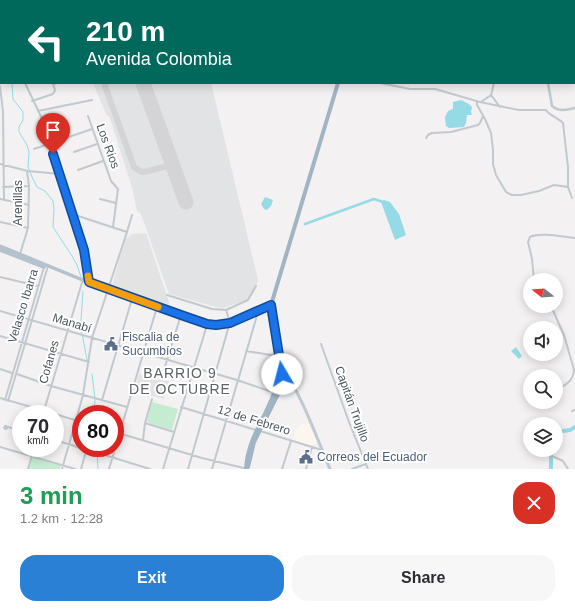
<!DOCTYPE html>
<meta charset="utf-8">
<style>
body{margin:0;font-family:Arial,sans-serif;background:#f7f7f7;color:#2b2b33;height:100vh;display:flex;flex-direction:column;font-size:15px;white-space:nowrap}
*{box-sizing:border-box;margin:0}
p{font-size:13px;color:#7c7c81}
.icon{flex:none;width:22px;height:22px;fill:none;stroke:currentColor;stroke-width:2;stroke-linecap:round;stroke-linejoin:round}
.map{position:relative;height:469px;overflow:hidden}
.drawer{display:flex;flex-direction:column;background:#fff;flex:1}
.drawer>*{flex:none}
.top-card{position:absolute;left:0px;top:0px;width:575px;height:84px;box-shadow:0 2px 10px #0003;background:#00695c;color:#fff;overflow:hidden}
.needle{width:26px;rotate:287deg}
.fabs{position:absolute;left:523px;top:273px;display:grid;gap:8px}
.fabs a{display:grid;place-items:center;width:40px;height:40px;border-radius:50%;background:#fff;box-shadow:0 2px 10px #0003;font-size:20px}
.speed{position:absolute;left:12px;top:405px;display:flex;gap:8px;font-size:20px;font-weight:700;text-align:center}
.speed>*{display:grid;place-content:center;width:52px;height:52px;border-radius:50%;background:#fff;box-shadow:0 2px 10px #0003;line-height:1}
.speed small{font-size:10px;font-weight:400}
.speed .limit{border:6px solid #d22;background:#fff;color:#111}
.pin{position:absolute;display:grid;place-items:center;width:34px;height:34px;color:#fff;margin:-41px -17px;border-radius:50% 50% 50% 0;rotate:-45deg;box-shadow:0 0 4px #0007}
.pin .icon{rotate:45deg}
.me{position:absolute;width:44px;margin:-22px;rotate:352deg;stroke-linejoin:round;filter:drop-shadow(0 0 3px #0008)}
.turn{display:flex;align-items:center;gap:14px;height:84px;padding:0 20px;font-size:18px}
.turn .icon{width:52px;height:52px;stroke-width:2.5}
.turn b{display:block;font-size:28px;line-height:34px}
.round{display:grid;place-items:center;flex:none;width:42px;height:42px;border-radius:16px;background:#f7f7f7}
.head{display:flex;align-items:center;justify-content:space-between;height:68px;padding:0 20px}
h1{font-size:24px;font-weight:700;line-height:30px;color:#1e9e55}
.cta{display:flex;gap:8px;margin-top:auto;padding:8px 20px}
.cta a{flex:1;height:46px;border-radius:16px;background:#2a80d5;color:#fff;font-size:16px;font-weight:700;line-height:46px;text-align:center}
.cta a+a{background:#f7f7f7;color:#2b2b33}
.map>svg:first-child{display:block}
.commercial{fill:#fbf6ee}
.education{fill:#e4e3e3}
.airport{fill:#e1e3e5}
.green{fill:#c5ecd1}
.water{fill:#96dae5}
.lines{fill:none;stroke-linecap:round;stroke-linejoin:round}
.stream{stroke:#96dae5;stroke-width:1}
.canal{stroke:#96dae5;stroke-width:2.5}
.river{stroke:#96dae5;stroke-width:4}
.taxiway{stroke:#d4d4d6;stroke-width:6}
.runway{stroke:#d4d4d6;stroke-width:15}
.minor{stroke:#c1c9ce;stroke-width:2}
.tertiary{stroke:#c1c9ce;stroke-width:2.5}
.secondary{stroke:#bfc9d1;stroke-width:3}
.primary{stroke:#b4c2cd;stroke-width:3.5}
.trunk{stroke:#a1b4c4;stroke-width:4}
.route-casing{stroke:#114b97;stroke-width:10}
.route{stroke:#1a73e8;stroke-width:7}
.slow{stroke:#f59e0b;stroke-width:7}
.labels{text-anchor:middle;dominant-baseline:central;stroke-width:4;stroke-linejoin:round;paint-order:stroke}
.street-label{font-size:12px;fill:#4b565d;stroke:#fff}
.service-label{font-size:12px;fill:#4e5e75;stroke:#fff;text-anchor:start}
.quarter-label{font-size:14px;letter-spacing:1px;fill:#5e6266;stroke:#fff}
</style>
<div class="map">
<svg width="575" height="469" viewBox="0 0 575 469">
<rect width="100%" height="100%" fill="#f3f1f2"/>
<path class="commercial" d="M305,423L306,425L309,424L318,443L314,444V445L309,446L307,444L297,442L293,438L298,427Z"/>
<path class="education" d="M146,233L170,305L112,286L125,240L132,234Z
M139,374L149,377V379L169,381L164,399L134,391Z"/>
<path class="airport" d="M32,0H163L167,1H33Z
M93,83H211L258,280L254,293L248,300L223,308L216,307L169,294L141,214L137,211L133,191L110,118L106,114Z"/>
<path class="green" d="M152,402L178,409L172,430L149,423L147,420Z
M32,457L61,466L60,469H29Z"/>
<path class="water" d="M461,100L469,104L472,107L471,112L472,115H467L466,123L464,127L449,128L446,126L445,117L448,111L453,109V102Z
M265,197L273,200L271,206L267,210L264,209L261,204Z
M384,200L390,202L399,214L406,235L395,240L381,202Z
M516,347L522,356L519,359L511,351Z"/>
<g class="lines">
<path class="stream" d="M10,1V0
M0,44H1
M12,83L13,99L23,112V120L19,127V132L27,145L29,152L28,167L32,177L37,187L45,191L53,201L54,209L53,227L72,256L77,265L81,277
M83,291L81,320L82,333L87,360
M92,374L95,399L94,414
M97,448L98,469"/>
<path class="canal" d="M305,224L374,199L383,202"/>
<path class="river" d="M556,432L570,430L575,427
M551,469V450"/>
<path class="taxiway" d="M74,0L75,1
M104,83L134,167L140,171L144,172L172,165"/>
<path class="runway" d="M114,0V1
M143,83L186,202"/>
<path class="minor" d="M480,0L482,1
M409,1L410,0
M431,1L432,0
M471,1V0
M512,1V0
M0,13L1,16
M0,68H1
M25,83L45,125L84,250L89,282
M52,83L53,84L57,83
M380,83L410,89H435L480,102L519,110H546C549,115 558,118 563,123L568,167V187L554,185L539,191L521,195H512L506,192L496,175L493,164V150L491,133L485,119L477,105V101
M0,86L3,112L4,200
M491,95L500,107
M32,101L53,94L55,90L53,84
M481,102L491,95L494,83
M38,111L92,100
M88,116L111,181L118,189L113,227
M426,138L428,135L432,133L451,132L478,125L480,123L483,116
M34,149L92,129
M74,152L97,144
M0,164L28,171L60,174
M78,170L103,161
M3,187L29,186
M568,187L572,198
M0,199L29,205
M100,199L116,203
M72,214L127,232L132,215
M0,222L28,228
M20,254L28,228L29,186L27,171
M0,277L38,286
M534,280L532,259L528,242L530,237C541,232 563,237 575,238
M167,295L212,309L226,310L248,300L256,286
M551,306L564,335L574,370C573,382 565,385 556,390
M226,310L230,322
M0,311L237,380L275,393
M0,336L89,362
M321,344L349,422L368,469
M246,351L277,356
M0,369L12,373
M163,373L181,315
M17,374L51,386L127,407
M0,398L55,414
M5,400L44,267
M102,400L132,299
M8,401L48,266
M181,407L256,430
M572,411L575,410
M43,414L86,269
M55,414L81,422
M145,423L174,432
M8,427L5,426L4,428L6,429L8,427L21,431
M260,431L322,450
M115,432L202,458L248,469
M55,440L81,448
M143,440L145,423L152,399
M0,447L75,469
M82,448L150,469
M539,450L563,461L568,469
M28,469L34,448
M62,469L83,395L92,338L127,232
M81,469L87,448
M109,469L157,307
M163,469L207,325
M188,469L228,329L226,324
M212,469L258,312
M282,469L291,441
M306,469L312,447
M352,469L366,464"/>
<path class="tertiary" d="M532,1V0
M548,83L552,106C559,112 567,110 575,108"/>
<path class="secondary" d="M281,366C303,397 315,434 330,469"/>
<path class="primary" d="M0,246L107,290L207,324L219,325L226,324L268,306
M0,250L44,267"/>
<path class="trunk" d="M370,1V0
M271,305L277,344
M248,467L254,442L278,394L282,374L279,356
M246,469C248,434 270,414 277,383C282,362 271,328 268,306L271,305L338,83"/>
</g>
<g class="lines">
<g class="route-casing">
<path id="route" d="M53,154L84,250L89,282L181,315L207,324L216,325L230,323L271,305L282,374"/>
</g>
<use href="#route" class="route"/>
<path class="slow" d="M88,276L89,282L158,307"/>
</g>
<defs>
<g id="civic-bare" transform="scale(1.08)"><path d="M-.6-6.5H3V-4.5H.6V-3L4-1V1h2V6H-6V1h2V-1L-.6-3ZM-1.2 2.5V6h2.4V2.5Z" fill="#5c6f8a" stroke="#fff" stroke-width="2.5" paint-order="stroke"/></g>
</defs>
<g fill-rule="evenodd">
<use href="#civic-bare" x="111" y="344"/>
<use href="#civic-bare" x="306" y="457"/>
</g>
<g class="labels">
<g class="street-label">
<text transform="translate(108 146) rotate(70)">Los Rios</text>
<text transform="translate(18 203) rotate(-90)">Arenillas</text>
<text transform="translate(23 306) rotate(-73)">Velasco Ibarra</text>
<text transform="translate(72 323) rotate(17)">Manabí</text>
<text transform="translate(49 362) rotate(-74)">Cofanes</text>
<text transform="translate(352 404) rotate(70)">Capitán Trujillo</text>
<text transform="translate(254 420) rotate(17)">12 de Febrero</text>
</g>
<g class="service-label">
<text x="122" y="337">Fiscalia de<tspan x="122" dy="14">Sucumbíos</tspan></text>
<text x="317" y="457">Correos del Ecuador</text>
</g>
<g class="quarter-label">
<text x="180" y="373">BARRIO 9<tspan x="180" dy="16">DE OCTUBRE</tspan></text>
</g>
</g>
</svg>
<div class="fabs">
<a><svg class="needle" viewBox="-14 -14 28 28"><path d="M0-13l5 13h-10z" fill="#e53935"/><path d="M0 13l5-13h-10z" fill="#7c7c81"/></svg></a>
<a><svg class="icon" aria-label="sound" viewBox="0 0 24 24"><path d="M4 9h4l5-4v14l-5-4H4zM17 9q2 3 0 6"/></svg></a>
<a><svg class="icon" aria-label="search" viewBox="0 0 24 24"><circle cx="10" cy="10" r="6"/><path d="M15 15l6 6"/></svg></a>
<a><svg class="icon" aria-label="layers" viewBox="0 0 24 24"><path d="M12 4l9 5-9 5-9-5zM3 14l9 5 9-5"/></svg></a>
</div>
<div class="speed"><div>70<small>km/h</small></div><div class="limit">80</div></div>
<div class="pin" style="left:53px;top:154px;background:#d93025"><svg class="icon" aria-label="arrive" viewBox="0 0 24 24"><path d="M6 21V4h12l-3 4 3 4H6"/></svg></div>
<svg class="me" style="left:282px;top:374px" viewBox="-20 -20 40 40"><circle r="19" fill="#fff"/><path d="M0-13L10 11 0 6-10 11z" fill="#1a73e8"/></svg>
<div class="top-card">
<div class="turn"><svg class="icon" aria-label="left" viewBox="0 0 24 24"><path d="M17 20v-9H6M10 6l-5 5 5 5"/></svg><div><b>210 m</b>Avenida Colombia</div></div>
</div>
</div>
<section class="drawer">
<div class="head"><div><h1>3 min</h1><p>1.2 km · 12:28</p></div><a class="round" style="background:#d93025;color:#fff"><svg class="icon" aria-label="close" viewBox="0 0 24 24"><path d="M6 6l12 12M18 6L6 18"/></svg></a></div>
<div class="cta"><a>Exit</a><a>Share</a></div>
</section>
